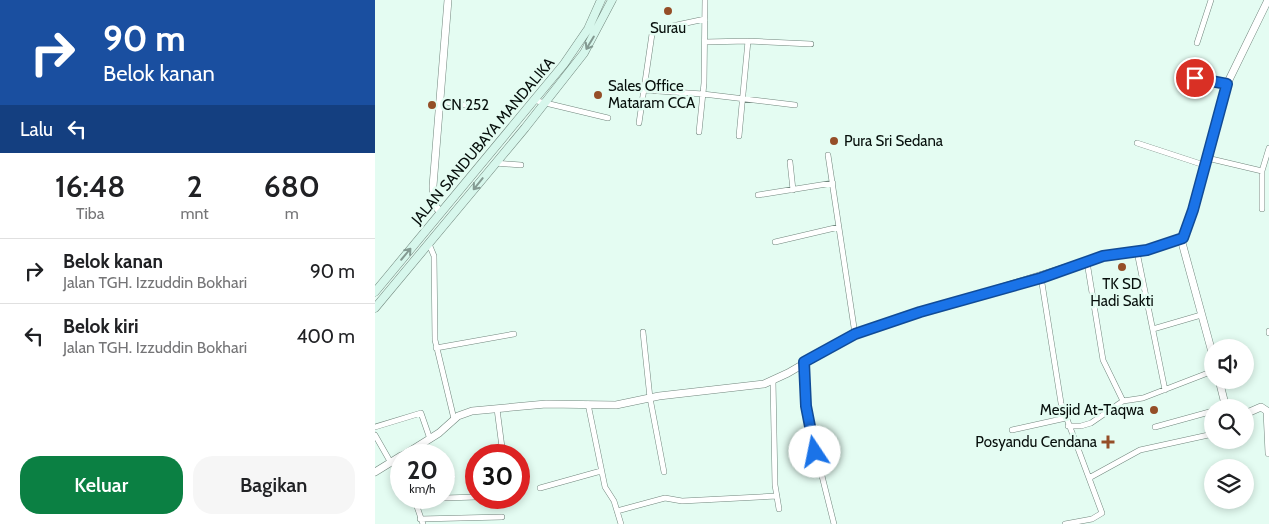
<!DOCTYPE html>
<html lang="id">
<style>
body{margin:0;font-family:Cabin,sans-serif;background:#f6f6f6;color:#202124;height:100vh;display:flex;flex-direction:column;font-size:19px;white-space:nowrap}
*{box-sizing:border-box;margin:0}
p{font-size:16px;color:#757577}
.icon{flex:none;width:28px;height:28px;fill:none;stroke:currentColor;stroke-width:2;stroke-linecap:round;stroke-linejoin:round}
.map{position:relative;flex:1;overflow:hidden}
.sheet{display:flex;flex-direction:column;background:#fff;width:375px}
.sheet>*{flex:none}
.banner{background:#1a4fa0;color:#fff;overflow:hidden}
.tools{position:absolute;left:829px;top:339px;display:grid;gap:10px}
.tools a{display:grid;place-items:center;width:50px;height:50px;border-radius:50%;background:#fff;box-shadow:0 2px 8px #0003;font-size:25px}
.speed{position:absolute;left:15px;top:444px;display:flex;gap:10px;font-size:25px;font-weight:700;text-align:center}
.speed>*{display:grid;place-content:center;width:65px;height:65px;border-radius:50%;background:#fff;box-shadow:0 2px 8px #0003;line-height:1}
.speed small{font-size:12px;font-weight:400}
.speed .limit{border:8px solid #d22;background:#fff;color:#111}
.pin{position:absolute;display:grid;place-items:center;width:42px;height:42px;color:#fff;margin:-21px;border:2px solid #fff;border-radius:50%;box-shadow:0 1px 5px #0007}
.me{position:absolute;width:55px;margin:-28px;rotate:349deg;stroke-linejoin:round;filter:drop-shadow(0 0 4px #0008)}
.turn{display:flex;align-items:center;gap:18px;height:105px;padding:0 20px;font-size:22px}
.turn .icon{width:65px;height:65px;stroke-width:2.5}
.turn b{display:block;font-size:35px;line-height:42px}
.then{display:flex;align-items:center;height:48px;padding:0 20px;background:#0003;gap:10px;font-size:19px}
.eta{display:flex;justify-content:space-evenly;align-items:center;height:85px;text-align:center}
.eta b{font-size:30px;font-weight:600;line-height:35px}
.action{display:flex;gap:10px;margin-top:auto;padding:10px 20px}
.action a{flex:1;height:58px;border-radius:20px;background:#0b8043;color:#fff;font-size:20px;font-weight:600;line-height:58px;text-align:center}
.action a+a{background:#f6f6f6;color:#202124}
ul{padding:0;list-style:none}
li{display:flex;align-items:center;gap:15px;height:65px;padding:0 20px;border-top:1px solid #e0e0e0}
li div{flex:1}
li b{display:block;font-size:19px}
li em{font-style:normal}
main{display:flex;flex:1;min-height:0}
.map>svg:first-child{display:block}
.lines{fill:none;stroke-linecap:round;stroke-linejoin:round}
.minor-casing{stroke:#71867d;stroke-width:6}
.tertiary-casing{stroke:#71867d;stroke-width:8}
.secondary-casing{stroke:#71867d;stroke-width:9}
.minor{stroke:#fff;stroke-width:5}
.tertiary{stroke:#fff;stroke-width:7}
.secondary{stroke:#d7f7ec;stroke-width:8}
.oneway{stroke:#849a92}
.route-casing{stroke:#114b97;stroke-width:12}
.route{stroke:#1a73e8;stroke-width:9}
.poi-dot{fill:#954e28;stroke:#e4fcf2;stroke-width:2}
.labels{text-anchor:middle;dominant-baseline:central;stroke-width:5;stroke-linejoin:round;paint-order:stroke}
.poi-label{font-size:15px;fill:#070f0c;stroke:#e4fcf2;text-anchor:start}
.street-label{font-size:15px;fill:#070f0c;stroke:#e4fcf2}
</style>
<main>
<section class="sheet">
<div class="banner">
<div class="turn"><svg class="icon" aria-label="right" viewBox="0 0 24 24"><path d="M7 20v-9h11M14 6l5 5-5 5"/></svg><div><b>90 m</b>Belok kanan</div></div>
<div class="then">Lalu<svg class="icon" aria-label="left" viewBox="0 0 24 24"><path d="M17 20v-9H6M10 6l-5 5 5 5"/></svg></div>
</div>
<div class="eta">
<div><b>16:48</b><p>Tiba</p></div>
<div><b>2</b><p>mnt</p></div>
<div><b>680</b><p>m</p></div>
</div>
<ul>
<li><svg class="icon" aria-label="right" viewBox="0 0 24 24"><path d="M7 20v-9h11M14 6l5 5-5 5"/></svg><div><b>Belok kanan</b><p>Jalan TGH. Izzuddin Bokhari</p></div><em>90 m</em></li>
<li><svg class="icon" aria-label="left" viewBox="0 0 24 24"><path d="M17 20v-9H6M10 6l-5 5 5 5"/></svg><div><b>Belok kiri</b><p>Jalan TGH. Izzuddin Bokhari</p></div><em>400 m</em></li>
</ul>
<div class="action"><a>Keluar</a><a>Bagikan</a></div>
</section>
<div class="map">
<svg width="894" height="524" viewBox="0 0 894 524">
<rect width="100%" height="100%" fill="#e4fcf2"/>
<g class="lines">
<g class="minor-casing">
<path id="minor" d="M330,42L373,41L436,44
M822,43L836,0
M810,78L852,84
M268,90L328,94L420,105
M158,100L233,118
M65,101L89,105
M264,123L277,34L283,29L330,19
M324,132L329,83L330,0
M364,136L373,41
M762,143L829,165
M453,155L480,334
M832,158L887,171L894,148
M415,162L418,190
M120,163L146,165
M383,195L458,183
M887,209V171
M400,242L464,227
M54,244L59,256L60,340L79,419
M762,252L790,390
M712,262L728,360L748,401
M666,277L686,403L727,513L717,519L690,524
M778,329L826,315
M894,331V333
M268,332L275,398L289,472
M61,348L139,334
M429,363L432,416L459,524
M398,381L400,485L404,509
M213,404L230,487L239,501L246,524
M122,409L128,455
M693,426H706L716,423L748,401L768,398L838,371
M0,427L46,413L55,439
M780,427L838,411
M637,430L691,418
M0,435L16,463
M69,476L77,477
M714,478L765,450L838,434
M165,488L226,471
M39,498L48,524
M39,499L101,497
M242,511L290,498L307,501L402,496
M45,519L127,517"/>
</g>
<g class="tertiary-casing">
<path id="tertiary" d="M65,212L59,204L58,186L73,0
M806,239L838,356
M844,380L851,408
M870,414L886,407L892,411L894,453
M29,455L64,433L83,416L97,411L171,404L241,405L284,396L389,384L413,373L480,334L513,323L728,256L772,250L806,239L818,210L852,84L893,0
M0,472L26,456"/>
</g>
<g class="secondary-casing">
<path id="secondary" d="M0,292L189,64L213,29L226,0
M0,308L150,128L209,53L237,0"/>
</g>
<use href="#minor" class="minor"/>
<use href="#tertiary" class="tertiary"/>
<use href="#secondary" class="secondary"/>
</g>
<defs><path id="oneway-shaft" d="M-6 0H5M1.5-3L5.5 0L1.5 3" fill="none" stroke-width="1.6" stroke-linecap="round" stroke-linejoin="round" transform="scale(1.25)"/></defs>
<g class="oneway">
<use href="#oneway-shaft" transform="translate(215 43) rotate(121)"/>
<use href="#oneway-shaft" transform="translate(103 184) rotate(129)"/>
<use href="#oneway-shaft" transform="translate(31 254) rotate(-50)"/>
</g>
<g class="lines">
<g class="route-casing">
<path id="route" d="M440,452L431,406L429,362L480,334L545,312L666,278L728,256L772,250L808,238L818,210L852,84L820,78"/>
</g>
<use href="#route" class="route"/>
</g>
<g class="poi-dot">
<circle cx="293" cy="11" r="5"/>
<circle cx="223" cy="95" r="5"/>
<circle cx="57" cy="105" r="5"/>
<circle cx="459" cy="141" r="5"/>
<circle cx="747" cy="267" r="5"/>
<circle cx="779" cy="410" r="5"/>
<path d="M730.5 434.5h5v5h5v5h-5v5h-5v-5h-5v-5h5z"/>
</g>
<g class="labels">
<g class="poi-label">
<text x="293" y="28" text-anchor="middle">Surau</text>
<text x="233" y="86">Sales Office<tspan x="233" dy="17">Mataram CCA</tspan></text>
<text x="67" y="105">CN 252</text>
<text x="469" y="141">Pura Sri Sedana</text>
<text x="747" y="284" text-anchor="middle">TK SD<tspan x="747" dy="17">Hadi Sakti</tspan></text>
<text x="769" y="410" text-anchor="end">Mesjid At-Taqwa</text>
<text x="722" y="442" text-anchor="end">Posyandu Cendana</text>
</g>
<g class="street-label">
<text transform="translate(108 141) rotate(-50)">JALAN SANDUBAYA MANDALIKA</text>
</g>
</g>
</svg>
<div class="tools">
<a><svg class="icon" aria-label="sound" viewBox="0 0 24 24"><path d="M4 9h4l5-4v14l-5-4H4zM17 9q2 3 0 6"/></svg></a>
<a><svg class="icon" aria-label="search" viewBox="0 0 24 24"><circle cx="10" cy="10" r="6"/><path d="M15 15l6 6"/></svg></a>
<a><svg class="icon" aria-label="layers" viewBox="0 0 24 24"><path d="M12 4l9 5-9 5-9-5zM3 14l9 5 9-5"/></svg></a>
</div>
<div class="speed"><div>20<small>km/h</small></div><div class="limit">30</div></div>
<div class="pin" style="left:820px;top:78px;background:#d93025"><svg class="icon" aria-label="arrive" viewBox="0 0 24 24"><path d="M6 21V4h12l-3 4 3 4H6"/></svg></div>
<svg class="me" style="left:440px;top:452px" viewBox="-20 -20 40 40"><circle r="19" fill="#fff"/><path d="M0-13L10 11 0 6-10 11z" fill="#1a73e8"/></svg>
</div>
</main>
